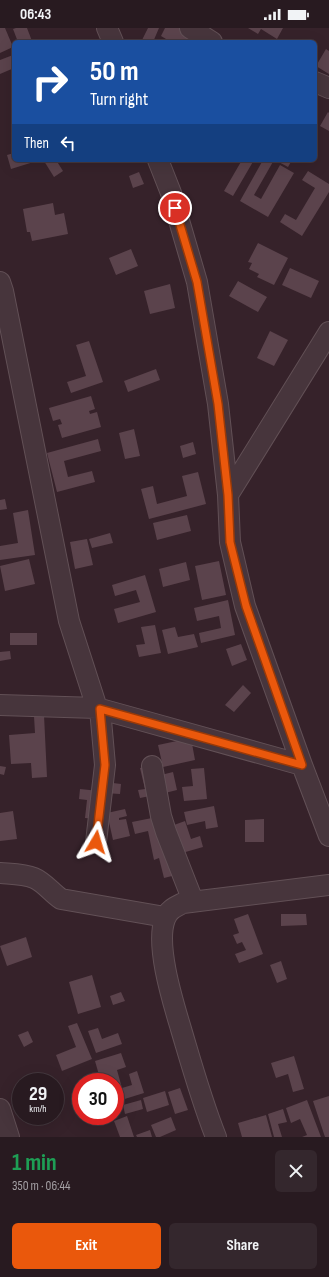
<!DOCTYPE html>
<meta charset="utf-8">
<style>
body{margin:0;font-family:"Sofia Sans Condensed",sans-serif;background:#34272d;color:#f1f3f6;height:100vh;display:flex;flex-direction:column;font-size:15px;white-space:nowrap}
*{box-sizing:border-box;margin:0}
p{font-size:13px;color:#a5a1a5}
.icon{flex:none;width:22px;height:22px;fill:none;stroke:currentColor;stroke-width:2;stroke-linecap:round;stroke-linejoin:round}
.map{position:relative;height:1109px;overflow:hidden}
.drawer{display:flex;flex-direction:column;background:#281a20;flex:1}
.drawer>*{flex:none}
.hud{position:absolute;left:12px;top:12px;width:305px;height:122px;border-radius:6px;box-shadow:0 4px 16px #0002,0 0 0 1px #44383e;background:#1a4fa0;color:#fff;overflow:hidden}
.speed{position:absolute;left:12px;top:1045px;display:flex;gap:8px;font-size:20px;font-weight:700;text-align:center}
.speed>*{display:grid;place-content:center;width:52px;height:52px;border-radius:50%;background:#281a20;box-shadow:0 4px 16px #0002,0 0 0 1px #44383e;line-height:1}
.speed small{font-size:10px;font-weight:400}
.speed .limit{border:6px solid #d22;background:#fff;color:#111}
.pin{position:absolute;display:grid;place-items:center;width:34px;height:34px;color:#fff;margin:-17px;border:2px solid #fff;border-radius:50%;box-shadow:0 1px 4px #0007}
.me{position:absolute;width:44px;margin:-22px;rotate:7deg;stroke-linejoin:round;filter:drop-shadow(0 0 3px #0008)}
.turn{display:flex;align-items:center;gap:14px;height:84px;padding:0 12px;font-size:18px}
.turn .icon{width:52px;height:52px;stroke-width:2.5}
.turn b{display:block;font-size:28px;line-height:34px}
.then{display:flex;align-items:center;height:38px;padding:0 12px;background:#0003;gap:8px;font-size:15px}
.round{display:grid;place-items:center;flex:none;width:42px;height:42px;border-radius:6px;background:#34272d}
.headline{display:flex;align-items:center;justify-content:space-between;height:68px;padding:0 12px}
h1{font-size:24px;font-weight:700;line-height:30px;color:#1e9e55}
.primary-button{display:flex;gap:8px;margin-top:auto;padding:8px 12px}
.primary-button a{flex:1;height:46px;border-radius:6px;background:#ea580c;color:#fff;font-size:16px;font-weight:700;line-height:46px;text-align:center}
.primary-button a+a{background:#34272d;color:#f1f3f6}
.status{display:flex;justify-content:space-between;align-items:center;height:28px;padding:0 20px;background:#281a20;direction:ltr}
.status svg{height:11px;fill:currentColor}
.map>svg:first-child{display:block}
.building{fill:#5b434c}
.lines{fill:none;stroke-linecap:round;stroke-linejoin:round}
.street-casing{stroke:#625056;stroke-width:22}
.street{stroke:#47353c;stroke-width:20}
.route-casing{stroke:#983908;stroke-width:10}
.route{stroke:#ea580c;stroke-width:7}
</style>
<div class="status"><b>06:43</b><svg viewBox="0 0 49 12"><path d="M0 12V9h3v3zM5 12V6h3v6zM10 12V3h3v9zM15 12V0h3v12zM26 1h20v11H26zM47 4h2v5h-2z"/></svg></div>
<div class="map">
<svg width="329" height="1109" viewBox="0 0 329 1109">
<rect width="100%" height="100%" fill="#36222a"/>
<path class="building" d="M0,0H5L13,19L0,25Z
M16,0H27L32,13L18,14L13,1Z
M148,0H159L153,14H146L142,12Z
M165,0H179L193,7L189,14H171L161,8Z
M248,0H283L277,11L261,1L258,6Z
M326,21L329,23V46L316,38Z
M13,27L14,40L0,46V32Z
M328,84L329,85V103L320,98Z
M14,125V132H40L11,141L7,127Z
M45,132H56L63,143L54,149L44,133Z
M242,132H254L233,168L224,163Z
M263,132H274L254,167L261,171L280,137L294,145L268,189L240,173Z
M275,132H292L288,139Z
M308,143L329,156V164L302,208L280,194L285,186L296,192L315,160L302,152Z
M139,144L144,156L133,160L129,148Z
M53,175L55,187L64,185L68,206L32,213L30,204H27L23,181Z
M258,215L288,230L274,257L257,249L259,246L249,241L252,235L248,234Z
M131,221L138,238L116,247L109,230Z
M290,240L319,253L311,270L282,257Z
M238,253L267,269L258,284L229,268Z
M170,256L175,280L150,286L144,263Z
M270,303L288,312L274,338L257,330Z
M89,313L103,354L71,365L67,354L86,348L76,317Z
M156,341L160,352L128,364L124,353Z
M91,368L95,381L89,383L90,386L97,384L101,399L62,410L58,397L62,396L60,391L53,393L49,380Z
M134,401L140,428L125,431L119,405Z
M98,411L101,423L64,433L68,449L92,443L95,454L57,464L47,425Z
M193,414L196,426L183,430L180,418Z
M198,444L206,476L149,491L141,461L153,458L157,476L187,468L182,448Z
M5,471L7,481L0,482V472Z
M28,482L35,527L0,532V518L18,515L13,485Z
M187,487L191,503L157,512L153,495Z
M110,505L113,515L92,520L89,511Z
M87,511L93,537L75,541L70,514Z
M29,531L35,556L5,563L0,538Z
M219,533L226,567L202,572L195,538Z
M186,534L190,552L163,559L159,541Z
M145,547L156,584L118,595L114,581L140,574L136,562L115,568L112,557Z
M228,572L235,607L201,615L199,605L221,600L219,588L197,593L194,580Z
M155,597L161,625L139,629L136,617L145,616L141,599Z
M175,599L178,609L194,606L198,619L168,626L162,602Z
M10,605H37V617H10Z
M241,616L247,632L232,638L226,621Z
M10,623L11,631L0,633V624Z
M243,657L251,665L234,684L225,677Z
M44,687L47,749L32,750L31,735L11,736L9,707L35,705L34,688Z
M191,710L195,732L163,739L158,717Z
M0,738L6,739L4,747L0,746Z
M149,738L155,767L140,770L138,762L145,761L140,740Z
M204,740L207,771L184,773L182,759L193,758L191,741Z
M173,744L177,762L165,765L161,747Z
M105,754L121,756L120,766L104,765Z
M80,761L99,763L96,791L85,790L87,772L79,771Z
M214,778L218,799L206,801L205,793L187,797L184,784Z
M125,781L127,788L119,790V792L126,791L130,808L113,812L107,785Z
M13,783L17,811L0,813V785Z
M157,789L167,835L173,834L176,847L164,850L159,830L154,832L148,803L135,806L132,794Z
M264,791V814H245V792Z
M185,793L191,811L200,808L203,819L182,825L174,797Z
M248,886L263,926L239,935L235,926L246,922L242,914L237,916L233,907L239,905L234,891Z
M281,886H306L307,897L281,898Z
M26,909L32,929L7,938L0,918Z
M281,933L287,951L277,955L270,937Z
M92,947L101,979L78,986L69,954Z
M121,964L125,973L113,977L110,968Z
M77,995L92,1031L62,1043L56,1027L76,1019L68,998Z
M98,1000L102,1011L118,1005L122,1016L96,1025L88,1003Z
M28,1003L33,1014L24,1019L18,1007Z
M121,1025L126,1039L117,1042L122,1060L132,1057L129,1046L137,1043L144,1065L115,1074V1054H101L95,1033Z
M294,1028L304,1061L293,1064L288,1046L276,1050L271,1035Z
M180,1060L188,1082L175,1086L168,1064Z
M165,1063L169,1077L147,1084L143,1070Z
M329,1068V1109H325L313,1073Z
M141,1072L143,1081L125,1086L123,1077Z
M307,1072L321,1109H302L307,1107L300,1091L291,1095L286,1080Z
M283,1081L287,1094L278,1096L282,1109H274L268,1086Z
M266,1087L272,1109H242L238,1095Z
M127,1088L134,1109H120L114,1093Z
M171,1089L176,1102L160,1109H156L151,1097Z
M150,1102L152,1109H137L136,1107Z"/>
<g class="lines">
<g class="street-casing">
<path id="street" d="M107,0L113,14
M190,0L212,14
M315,54L329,60
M158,132L171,165L197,254L218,376L228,467L230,514L245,578L302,737L329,808
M0,254L3,263L69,593L97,680
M228,467L329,304
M0,677L97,680L302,737
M152,738L161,788L166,804L193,873
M96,814L105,737L100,681
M0,845C10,846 24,846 34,850C44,854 52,865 61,871L165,889
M0,1081L9,1109
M216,1109C202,1074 192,1038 181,1001C173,974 155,917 165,891C168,882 175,879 183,875L329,857"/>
</g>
<use href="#street" class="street"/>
</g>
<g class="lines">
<g class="route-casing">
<path id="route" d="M96,814L105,737L100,681L302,737L246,578L230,514L228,467L218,376L197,254L175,180"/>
</g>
<use href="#route" class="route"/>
</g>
</svg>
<div class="speed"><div>29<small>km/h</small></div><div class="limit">30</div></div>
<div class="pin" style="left:175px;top:180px;background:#d93025"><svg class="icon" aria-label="arrive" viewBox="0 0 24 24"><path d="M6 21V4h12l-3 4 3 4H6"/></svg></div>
<svg class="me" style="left:96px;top:814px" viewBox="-20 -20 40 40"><path d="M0-17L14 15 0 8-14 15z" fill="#ea580c" stroke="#fff" stroke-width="4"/></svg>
<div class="hud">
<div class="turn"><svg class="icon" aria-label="right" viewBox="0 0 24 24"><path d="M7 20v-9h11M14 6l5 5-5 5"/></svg><div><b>50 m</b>Turn right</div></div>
<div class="then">Then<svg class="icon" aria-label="left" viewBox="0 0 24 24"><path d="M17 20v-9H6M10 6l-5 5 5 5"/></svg></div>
</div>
</div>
<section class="drawer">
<div class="headline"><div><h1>1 min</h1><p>350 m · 06:44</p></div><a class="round"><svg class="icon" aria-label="close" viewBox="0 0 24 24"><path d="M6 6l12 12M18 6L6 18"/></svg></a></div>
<div class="primary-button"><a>Exit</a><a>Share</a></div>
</section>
